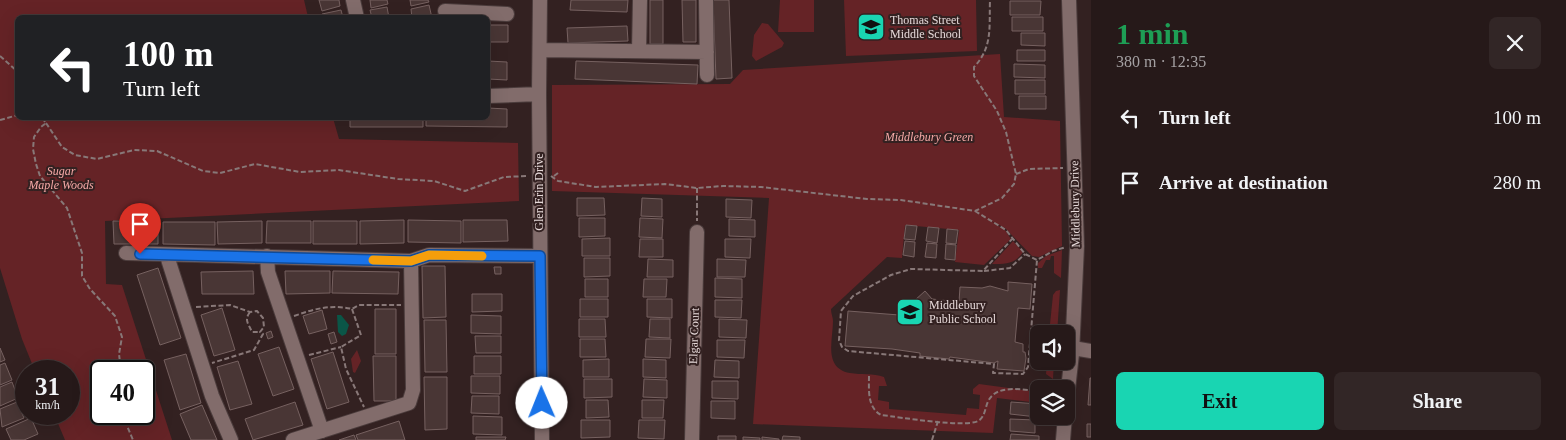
<!DOCTYPE html>
<meta charset="utf-8">
<style>
body{margin:0;font-family:"Times New Roman",serif;background:#322626;color:#f1f3f6;height:100vh;display:flex;flex-direction:column;font-size:19px;white-space:nowrap}
*{box-sizing:border-box;margin:0}
p{font-size:16px;color:#a4a0a2}
.icon{flex:none;width:28px;height:28px;fill:none;stroke:currentColor;stroke-width:2;stroke-linecap:round;stroke-linejoin:round}
.map{position:relative;flex:1;overflow:hidden}
.details{display:flex;flex-direction:column;background:#261919;width:475px}
.details>*{flex:none}
.hud{position:absolute;left:15px;top:15px;width:475px;height:105px;border-radius:8px;box-shadow:0 5px 20px #0002,0 0 0 1px #423838;background:#202124;color:#fff;overflow:hidden}
.tools{position:absolute;left:1030px;top:325px;display:grid;gap:10px}
.tools a{display:grid;place-items:center;width:45px;height:45px;border-radius:8px;background:#261919;box-shadow:0 5px 20px #0002,0 0 0 1px #423838;font-size:25px}
.speed{position:absolute;left:15px;top:360px;display:flex;gap:10px;font-size:25px;font-weight:700;text-align:center}
.speed>*{display:grid;place-content:center;width:65px;height:65px;border-radius:50%;background:#261919;box-shadow:0 5px 20px #0002,0 0 0 1px #423838;line-height:1}
.speed small{font-size:12px;font-weight:400}
.speed .limit{border:2px solid #111;border-radius:8px;background:#fff;color:#111}
.pin{position:absolute;display:grid;place-items:center;width:42px;height:42px;color:#fff;margin:-51px -21px;border-radius:50% 50% 50% 0;rotate:-45deg;box-shadow:0 0 5px #0007}
.pin .icon{rotate:45deg}
.me{position:absolute;width:55px;margin:-28px;rotate:359deg;stroke-linejoin:round;filter:drop-shadow(0 0 4px #0008)}
.turn{display:flex;align-items:center;gap:18px;height:105px;padding:0 25px;font-size:22px}
.turn .icon{width:65px;height:65px;stroke-width:2.5}
.turn b{display:block;font-size:35px;line-height:42px}
.round{display:grid;place-items:center;flex:none;width:52px;height:52px;border-radius:8px;background:#322626}
.summary{display:flex;align-items:center;justify-content:space-between;height:85px;padding:0 25px}
h1{font-size:30px;font-weight:700;line-height:38px;color:#1e9e55}
.primary-button{display:flex;gap:10px;margin-top:auto;padding:10px 25px}
.primary-button a{flex:1;height:58px;border-radius:8px;background:#19d5b2;color:#111;font-size:20px;font-weight:700;line-height:58px;text-align:center}
.primary-button a+a{background:#322626;color:#f1f3f6}
ul{padding:0;list-style:none}
li{display:flex;align-items:center;gap:15px;height:65px;padding:0 25px}
li div{flex:1}
li b{display:block;font-size:19px}
li em{font-style:normal}
main{display:flex;flex:1;min-height:0}
.map>svg:first-child{display:block}
.green{fill:#652326;fill-rule:evenodd}
.water{fill:#0a5647}
.building{fill:#493635;stroke:#766160}
.lines{fill:none;stroke-linecap:round;stroke-linejoin:round}
.minor-casing{stroke:#4b3c3c;stroke-width:16}
.path{stroke:#887878;stroke-width:2;stroke-dasharray:5 2.5;stroke-linecap:butt}
.minor{stroke:#826c6b;stroke-width:14}
.route-casing{stroke:#114b97;stroke-width:12}
.route{stroke:#1a73e8;stroke-width:9}
.slow{stroke:#f59e0b;stroke-width:9}
.labels{text-anchor:middle;dominant-baseline:central;stroke-width:4;stroke-linejoin:round;paint-order:stroke}
.poi-label{font-size:12px;fill:#e6d9d9;stroke:#332121;text-anchor:start}
.park-label{font-size:12px;font-style:italic;fill:#f5a8a6;stroke:#332121}
.street-label{font-size:12px;fill:#e6d9d9;stroke:#332121}
</style>
<main>
<div class="map">
<svg width="1091" height="440" viewBox="0 0 1091 440">
<rect width="100%" height="100%" fill="#332121"/>
<path class="green" d="M0,0H304L308,17L18,18V118H333L339,139L518,143L519,201L105,221L106,284L122,285L172,440H65L54,414H69V371H35L22,339L0,268ZM101,371H144V414H101Z
M780,0H814V32H778Z
M844,0H976L977,51L846,56Z
M762,23L768,24L784,43L782,47L756,61L752,56L754,35Z
M1000,54L1004,117L1060,121L1062,246L1039,257L1032,256L1005,228L991,221L1005,230L1011,239L984,265L955,262L959,230L905,225L902,258L887,257L831,309C831,314 833,317 833,321C833,340 823,368 850,373C861,375 873,373 884,377L887,386H879L878,400L889,402V409L966,415L967,408L979,409L980,395L973,394V389L979,384L1039,392V403L997,398L993,433L753,424L769,198L552,191V85L730,84L743,70Z
M1013,241L1023,252C1015,264 1006,264 992,264Z
M1062,250L1061,278L1054,273V256H1051L1050,260H1046L1042,268H1038V263L1046,256Z
M1060,290L1057,334H1049L1053,295L1056,291Z
M357,350L361,361L355,373L353,372L351,359Z
M1047,361H1054L1053,379L1046,374Z"/>
<path class="water" d="M337,315H341L349,325L346,334L342,336L338,332Z"/>
<path class="building" d="M319,0H339L340,6L322,11Z
M370,0H387L388,4L371,8Z
M410,0H428L429,2L411,6Z
M571,0H628L627,12L570,10Z
M650,0H663V44H650Z
M682,0H696V42H683Z
M713,0H729L732,78L716,79Z
M1010,1H1041L1040,15H1010Z
M429,5L432,18H412L411,9Z
M387,7L389,18H372L370,10Z
M341,10L343,18H323L322,14Z
M1012,17H1043V31H1012Z
M488,25H508V42H488Z
M627,26L628,41L568,43L567,28Z
M1021,33H1045V46L1021,45Z
M1017,50H1045V61H1017Z
M488,61L507,62V80L488,79Z
M576,61L698,65L697,84L575,79Z
M1014,64L1045,65V78L1014,77Z
M1015,80H1045V94H1015Z
M1019,96H1046V109H1019Z
M488,108L507,109V127L426,126V118H488Z
M350,118H423V127H350Z
M577,198H604L605,215L577,216Z
M642,198L662,199V217L641,216Z
M726,199L752,200L751,218L726,217Z
M579,218H605V236L579,237Z
M640,218L663,219L662,238L639,237Z
M729,219L755,220V237L729,236Z
M404,220V243L360,244V221Z
M408,220L461,221V243L408,242Z
M463,220H507L508,241L463,242Z
M113,221L158,222V244H114Z
M262,221V243L218,244L217,222Z
M267,221H311V243H266Z
M313,221H357V244H313Z
M163,222H215V245L163,244Z
M906,225L917,226L915,240L904,239Z
M928,227L939,228L937,243L926,241Z
M947,229L958,230L956,244L946,243Z
M610,238V256H582V239Z
M640,239H663V257H639Z
M725,239H751L750,258L725,257Z
M905,241L915,242L914,257L903,255Z
M927,243L937,244L936,258L925,257Z
M946,244L956,245L955,260L945,259Z
M584,258H610V276L584,277Z
M648,259L673,260V277H647Z
M717,259L746,260L745,277H717Z
M422,266H445L446,317L423,318Z
M494,267H501V274H495Z
M158,268L181,338L160,345L137,275Z
M253,271L254,294H202L201,272Z
M285,271H330V293L286,294Z
M333,271L399,272L398,294L332,293Z
M715,278L742,279V298L715,297Z
M585,279H608V297H585Z
M644,279H667L666,297H643Z
M1008,282L1032,284L1030,309L1018,308L1015,342L1023,344V352H1025L1026,358L1024,371L997,369L998,361L994,363L950,357L949,359L920,356V353L892,349L845,346L848,311L912,316L914,301L925,291L932,299L959,302L960,287L982,288L990,286L1008,291Z
M472,294H502V311L472,312Z
M580,299H608V317H580Z
M647,299H672V318L647,317Z
M715,300H742L741,318L715,317Z
M222,308L235,350L214,356L201,315Z
M375,309H396V354H375Z
M322,310L327,329L309,334L303,316Z
M471,315L501,316V334L471,333Z
M579,319H605L606,337H579Z
M650,319H670V338L649,337Z
M719,319L747,320L746,338L719,337Z
M424,320H446L447,372H425Z
M271,331L273,337L268,339L266,333Z
M334,332L337,342L331,344L328,334Z
M475,336H501V353H476Z
M580,339H605L606,357H580Z
M646,339H671L670,358L645,357Z
M717,340H745L744,358L717,357Z
M279,347L294,389L273,396L258,354Z
M0,348L5,360L0,362Z
M333,352L349,402L327,409L311,359Z
M186,354L201,403L180,410L164,360Z
M373,356H396V401H374Z
M474,356H501V374H474Z
M609,359V377H583V360Z
M643,359L666,360V378L643,377Z
M715,360L739,361V378L714,377Z
M238,361L252,404L230,410L217,367Z
M5,363L12,380L0,385V365Z
M471,376H500V394L471,393Z
M424,377H447V429L425,430Z
M1090,378H1091V405H1088Z
M584,379H612V397L584,398Z
M644,379L667,380V398L643,397Z
M712,381H738V399L712,398Z
M12,382L18,398L0,406V387Z
M472,396H499V414L471,413Z
M586,400H608L609,417L586,418Z
M642,400H664L663,418H642Z
M711,401H735V419L711,418Z
M17,402L24,418L2,427L0,409Z
M295,402L303,425L253,440L245,419Z
M1011,402L1038,404L1037,417L1010,414Z
M202,405L217,440H191L180,414Z
M473,416L502,417V435L473,434Z
M31,418L38,434L24,440H11L6,429Z
M1010,419L1035,420V433L1010,431Z
M581,420H610V437L581,438Z
M639,420H665L664,439L638,438Z
M399,421L405,440H358L356,435Z
M1087,424H1091V437H1087Z
M1011,434L1039,436V440H1010Z
M354,435L356,440H339Z
M718,436H736V440H718Z
M783,436L800,437V440H782Z
M476,437H506L505,440H476Z
M743,437L760,438V440H743Z
M762,437L779,439V440H762Z"/>
<g class="lines">
<g class="minor-casing">
<path id="minor" d="M353,0L357,18
M540,0L539,94L542,440
M706,0L707,75
M445,11L507,14
M540,50L707,52
M639,51L640,0
M488,96L539,94
M126,253L411,261L429,255L540,256
M167,256L212,396L231,440
M267,256L268,272L322,431
M1073,348L1091,351
M1066,407L1072,354L1077,246L1069,0
M293,440L409,403L413,390L411,261
M692,440L697,232
M1063,440L1065,416"/>
</g>
<path class="path" d="M0,56L18,72
M42,118L46,123L41,127L34,137L33,149L36,164L40,176L67,208L82,253V276L90,289L115,316L122,337L119,354L121,371
M0,120L18,115
M46,123L62,147L75,155L97,159L134,150L157,151L203,171L220,173L255,164L300,172L339,170L398,179L434,181L465,191L504,177L528,176
M1016,174L1029,169L1063,168
M551,176L558,181L596,187L665,184L697,188L723,186L761,187L867,199L901,200L975,211L1002,198L1014,184L1016,174L1006,132L997,111L974,76V67C993,47 989,27 990,0
M554,176L558,173
M697,188V221
M975,211L1006,230L1025,254L1037,260L1053,251L1066,247
M1013,238L983,271L911,269L891,275L853,296L841,311L839,340L842,347L848,351L994,364L993,373L1023,374L1028,367L1037,260
M984,271L1010,268L1025,254
M196,307L230,305L250,312L257,311L263,318L264,327L260,332L263,334L254,350L212,363
M352,309L361,335L341,347L346,369L364,407
M250,312C244,320 248,323 252,332H260
M294,316C314,309 331,304 352,309L359,305H401
M309,355L341,347
M869,376C869,390 867,407 881,415C899,417 964,428 978,421C984,418 985,410 987,404C994,383 1022,390 1039,391
M122,414L133,440
M932,440L938,421"/>
<use href="#minor" class="minor"/>
</g>
<g class="lines">
<g class="route-casing">
<path id="route" d="M140,254L411,261L429,255L540,256L542,403"/>
</g>
<use href="#route" class="route"/>
<path class="slow" d="M373,260L411,261L429,255L482,256"/>
</g>
<defs>
<g id="school-square" transform="scale(1.4375)"><rect x="-9" y="-9" width="18" height="18" rx="4" fill="#19d5b2" stroke="#332121"/><path d="M0-5L7-2L0 1L-7-2ZM-4 1L0 2.5L4 1V4Q0 6-4 4Z" fill="#111"/></g>
</defs>
<g fill-rule="evenodd">
<use href="#school-square" x="871" y="27"/>
<use href="#school-square" x="910" y="312"/>
</g>
<g class="labels">
<g class="poi-label">
<text x="890" y="20">Thomas Street<tspan x="890" dy="14">Middle School</tspan></text>
<text x="929" y="305">Middlebury<tspan x="929" dy="14">Public School</tspan></text>
</g>
<g class="park-label">
<text x="929" y="137">Middlebury Green</text>
<text x="61" y="171">Sugar<tspan x="61" dy="14">Maple Woods</tspan></text>
</g>
<g class="street-label">
<text transform="translate(539 192) rotate(-90)">Glen Erin Drive</text>
<text transform="translate(1075 204) rotate(-91)">Middlebury Drive</text>
<text transform="translate(694 336) rotate(-88)">Elgar Court</text>
</g>
</g>
</svg>
<div class="tools">
<a><svg class="icon" aria-label="sound" viewBox="0 0 24 24"><path d="M4 9h4l5-4v14l-5-4H4zM17 9q2 3 0 6"/></svg></a>
<a><svg class="icon" aria-label="layers" viewBox="0 0 24 24"><path d="M12 4l9 5-9 5-9-5zM3 14l9 5 9-5"/></svg></a>
</div>
<div class="speed"><div>31<small>km/h</small></div><div class="limit">40</div></div>
<div class="pin" style="left:140px;top:254px;background:#d93025"><svg class="icon" aria-label="arrive" viewBox="0 0 24 24"><path d="M6 21V4h12l-3 4 3 4H6"/></svg></div>
<svg class="me" style="left:542px;top:403px" viewBox="-20 -20 40 40"><circle r="19" fill="#fff"/><path d="M0-13L10 11 0 6-10 11z" fill="#1a73e8"/></svg>
<div class="hud">
<div class="turn"><svg class="icon" aria-label="left" viewBox="0 0 24 24"><path d="M17 20v-9H6M10 6l-5 5 5 5"/></svg><div><b>100 m</b>Turn left</div></div>
</div>
</div>
<section class="details">
<div class="summary"><div><h1>1 min</h1><p>380 m · 12:35</p></div><a class="round"><svg class="icon" aria-label="close" viewBox="0 0 24 24"><path d="M6 6l12 12M18 6L6 18"/></svg></a></div>
<ul>
<li><svg class="icon" aria-label="left" viewBox="0 0 24 24"><path d="M17 20v-9H6M10 6l-5 5 5 5"/></svg><div><b>Turn left</b></div><em>100 m</em></li>
<li><svg class="icon" aria-label="arrive" viewBox="0 0 24 24"><path d="M6 21V4h12l-3 4 3 4H6"/></svg><div><b>Arrive at destination</b></div><em>280 m</em></li>
</ul>
<div class="primary-button"><a>Exit</a><a>Share</a></div>
</section>
</main>
